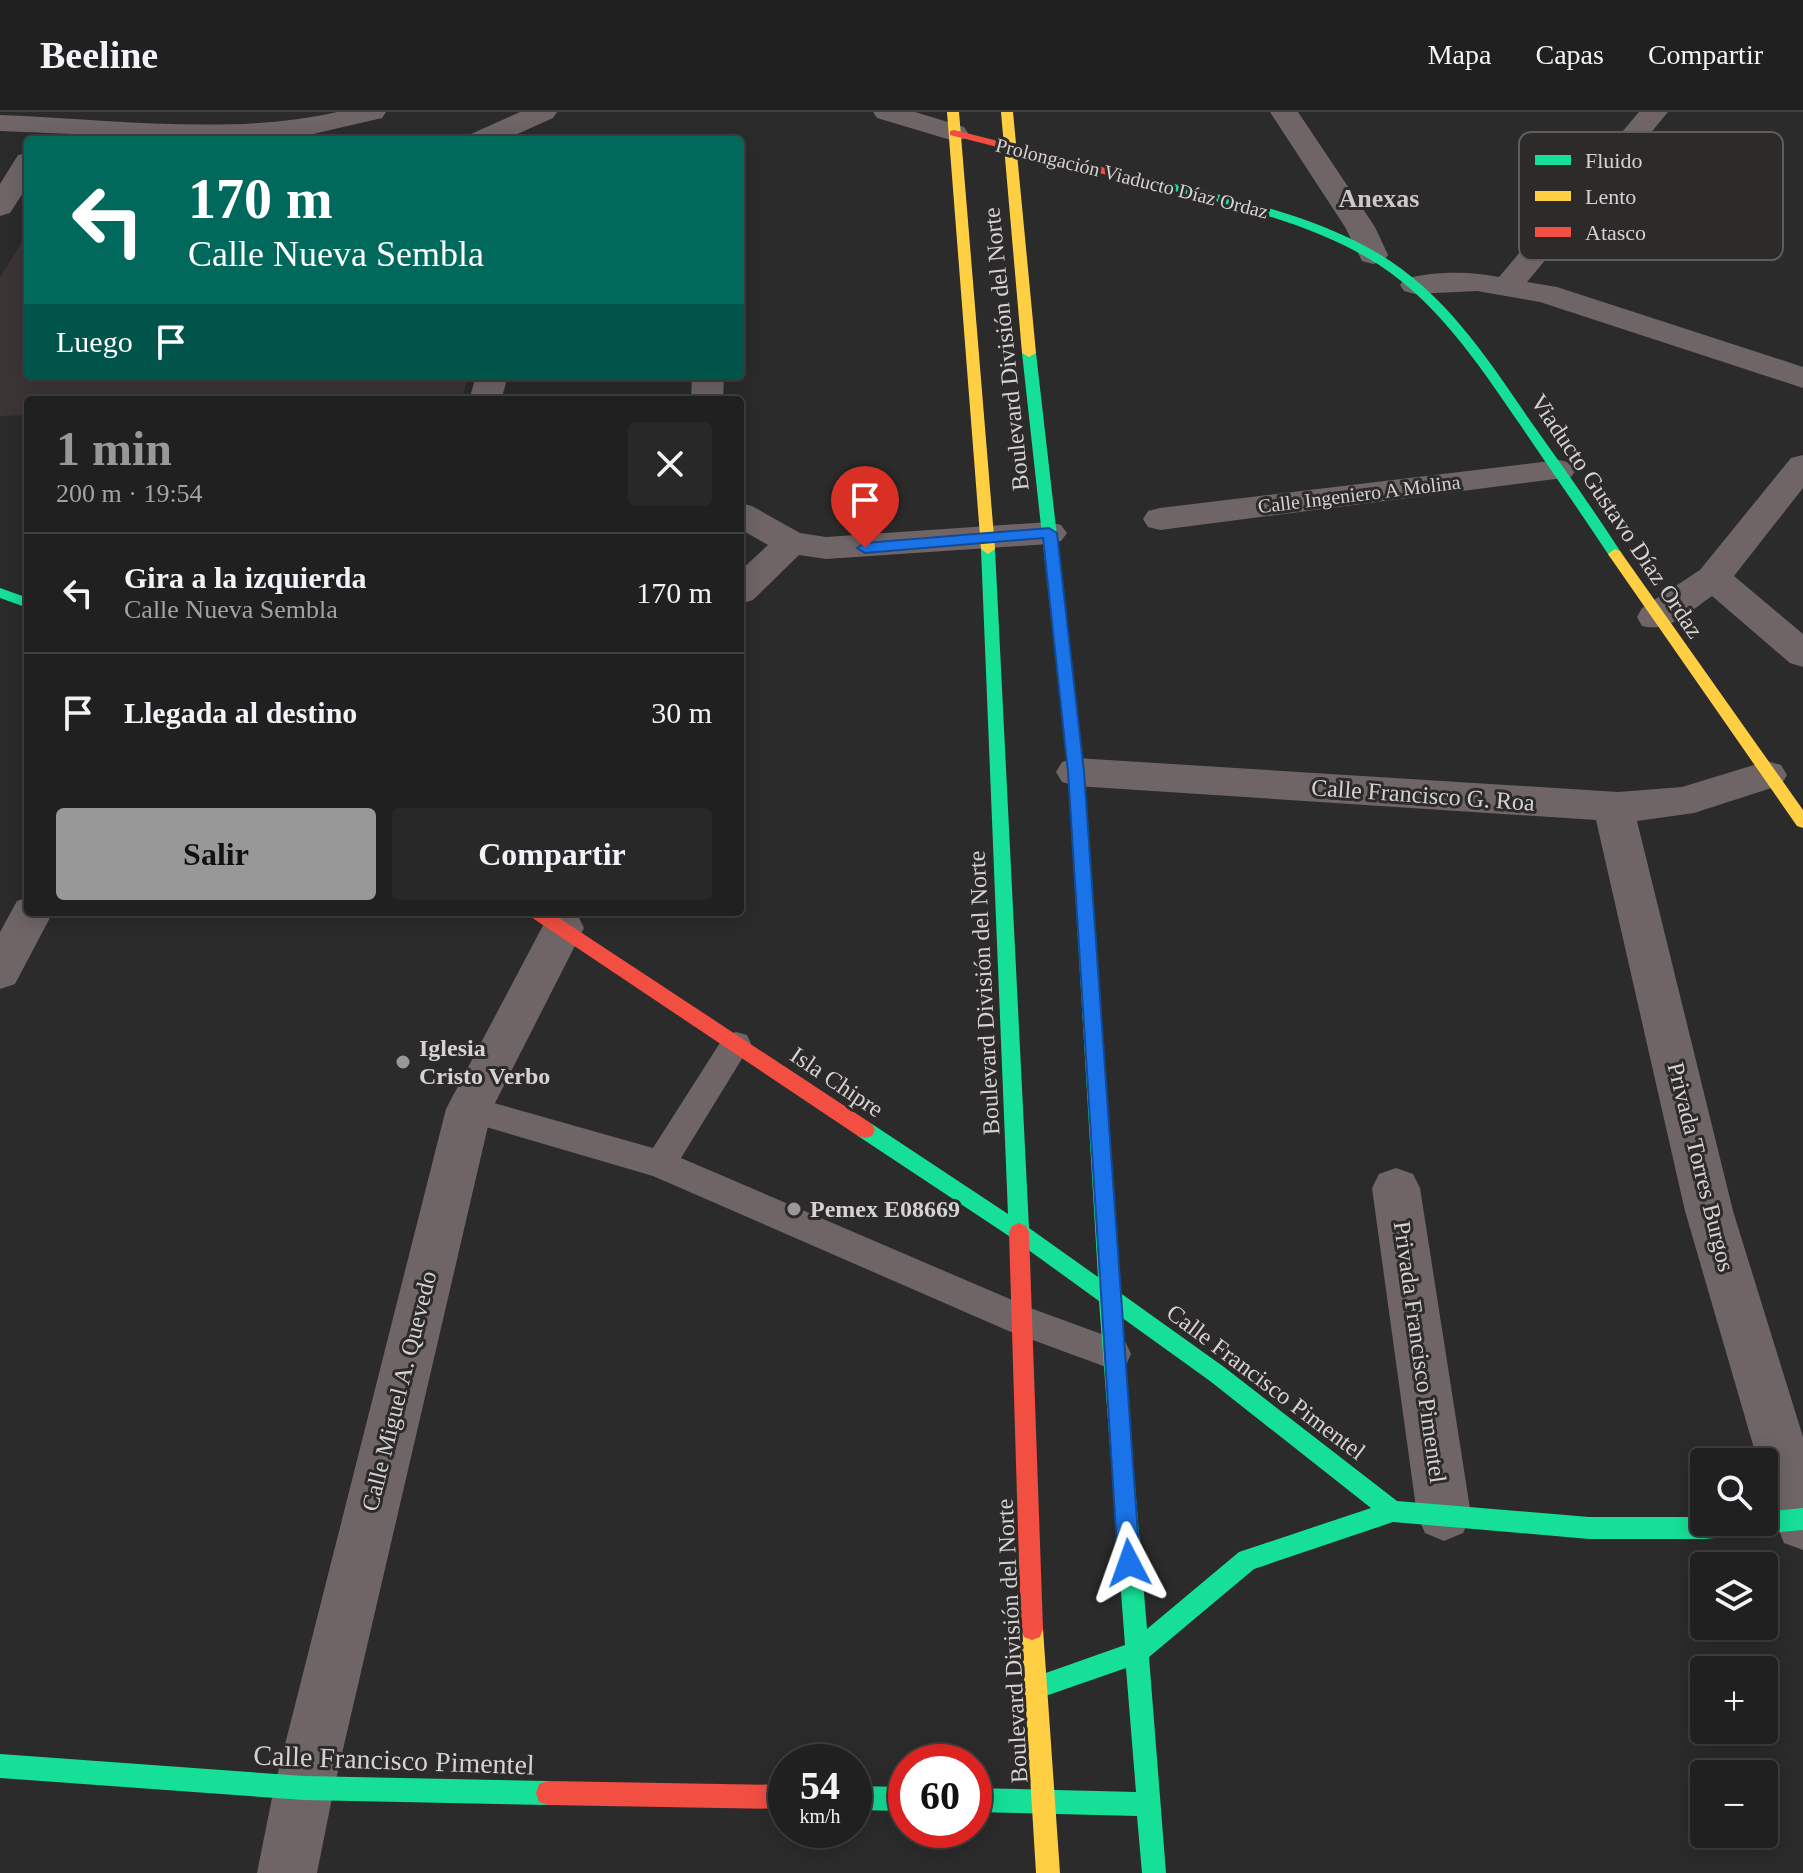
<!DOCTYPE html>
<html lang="es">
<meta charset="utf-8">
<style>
body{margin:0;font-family:"Times New Roman",serif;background:#292829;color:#f1f3f6;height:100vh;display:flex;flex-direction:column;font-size:30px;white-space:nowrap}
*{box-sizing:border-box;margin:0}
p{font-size:26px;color:#a2a3a5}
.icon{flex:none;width:44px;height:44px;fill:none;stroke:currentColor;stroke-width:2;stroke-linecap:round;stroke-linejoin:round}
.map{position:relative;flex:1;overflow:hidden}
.drawer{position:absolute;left:24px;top:284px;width:720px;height:520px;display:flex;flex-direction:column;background:#212020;border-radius:8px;box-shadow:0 4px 20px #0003,0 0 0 2px #3e3e3e}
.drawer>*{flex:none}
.banner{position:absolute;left:24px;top:24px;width:720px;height:244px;border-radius:8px;box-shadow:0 4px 20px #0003,0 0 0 2px #3e3e3e;background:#00695c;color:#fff;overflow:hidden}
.buttons{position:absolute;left:1690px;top:1336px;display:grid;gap:16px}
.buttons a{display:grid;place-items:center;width:88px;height:88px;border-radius:8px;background:#212020;box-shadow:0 4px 20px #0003,0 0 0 2px #3e3e3e;font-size:40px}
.speed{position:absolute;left:768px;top:1632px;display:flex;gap:16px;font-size:40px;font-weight:700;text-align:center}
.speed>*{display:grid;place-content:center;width:104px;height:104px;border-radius:50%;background:#212020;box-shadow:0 4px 20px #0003,0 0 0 2px #3e3e3e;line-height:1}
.speed small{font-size:20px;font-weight:400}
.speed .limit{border:12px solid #d22;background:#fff;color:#111}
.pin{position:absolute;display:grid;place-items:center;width:68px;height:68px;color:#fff;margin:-82px -34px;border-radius:50% 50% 50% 0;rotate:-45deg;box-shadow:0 0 8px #0007}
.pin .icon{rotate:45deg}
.me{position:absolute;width:88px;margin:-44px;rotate:356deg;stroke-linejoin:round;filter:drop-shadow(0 0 6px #0008)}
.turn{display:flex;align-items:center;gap:28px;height:168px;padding:0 32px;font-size:36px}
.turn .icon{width:104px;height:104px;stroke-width:2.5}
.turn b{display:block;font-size:56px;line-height:68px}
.then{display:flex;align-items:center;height:76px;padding:0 32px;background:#0003;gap:16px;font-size:30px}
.round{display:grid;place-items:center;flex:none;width:84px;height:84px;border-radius:8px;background:#292829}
.summary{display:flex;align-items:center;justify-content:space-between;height:136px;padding:0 32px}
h1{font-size:48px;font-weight:600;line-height:60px;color:#999898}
.button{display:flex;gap:16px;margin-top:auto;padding:16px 32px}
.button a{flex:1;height:92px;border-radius:8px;background:#999898;color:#111;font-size:32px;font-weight:600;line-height:92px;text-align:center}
.button a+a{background:#292829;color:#f1f3f6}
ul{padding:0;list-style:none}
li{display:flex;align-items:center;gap:24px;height:120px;padding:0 32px;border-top:2px solid #3e3e3e}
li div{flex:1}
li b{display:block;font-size:30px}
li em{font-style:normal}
header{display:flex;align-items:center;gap:48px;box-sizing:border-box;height:112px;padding:0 40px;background:#212020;border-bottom:2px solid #3e3e3e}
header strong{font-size:38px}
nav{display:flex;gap:44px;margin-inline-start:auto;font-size:28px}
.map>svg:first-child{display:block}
.built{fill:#3c3536}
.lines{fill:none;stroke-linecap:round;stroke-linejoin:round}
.lane{fill:#6f6567;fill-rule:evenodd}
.street{fill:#6f6567;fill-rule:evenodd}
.fast{fill:#16e098;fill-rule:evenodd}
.slow{fill:#ffcf43;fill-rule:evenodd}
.jam{fill:#f24e42;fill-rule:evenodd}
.route{fill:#1a73e8;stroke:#114b97;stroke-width:2}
.poi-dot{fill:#999898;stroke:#2d2a2a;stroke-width:3}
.labels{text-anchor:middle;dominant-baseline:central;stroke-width:6;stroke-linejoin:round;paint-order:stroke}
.far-street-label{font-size:20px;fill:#d4d2d2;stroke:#2d2a2a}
.street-label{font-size:24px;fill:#d4d2d2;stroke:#2d2a2a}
.poi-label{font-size:24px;font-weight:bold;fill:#d4d2d2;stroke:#2d2a2a;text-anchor:start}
.far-district-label{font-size:26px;font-weight:bold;fill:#cdc9ca;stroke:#2d2a2a}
.near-street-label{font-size:28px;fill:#d4d2d2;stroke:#2d2a2a}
.key{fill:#2d2a2a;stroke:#5f5c5c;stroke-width:2}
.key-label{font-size:22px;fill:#d4d2d2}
</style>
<header>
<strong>Beeline</strong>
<nav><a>Mapa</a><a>Capas</a><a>Compartir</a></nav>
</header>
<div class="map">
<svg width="1803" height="1761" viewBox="0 0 1803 1761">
<rect width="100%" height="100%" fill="#2c2b2b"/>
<path class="built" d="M28,120V264H469L461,288H28V303L0,304V166Z"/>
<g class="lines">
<path class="lane" d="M736,920L747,923L751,932L681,1046L1033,1197L1126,1231L1131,1242L1126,1253L1114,1258L1011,1220L653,1064L469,1010L458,1006L453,997L458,988L469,984L653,1036L725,923Z"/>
<path class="street" d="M337,0H386L382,6L313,22L216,28L0,19V3C105,7 235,24 337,0Z
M520,0H557L553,6L504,28H467L471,22Z
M873,0H915L964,15L968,21L964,27L954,29L877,6Z
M1270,0H1298L1375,115L1388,143L1384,149L1373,152L1362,149L1345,115Z
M1639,0H1668L1527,170L1557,175L1803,255V276L1540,190L1477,179L1415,182L1404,179L1400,173L1404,167C1434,159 1469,159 1499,165Z
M28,41V73L10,101L0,104V72L18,43Z
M476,264H508L501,288H469Z
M692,264H724L723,288H691Z
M1803,343V376L1734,464L1803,522V555L1790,551L1712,484C1690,499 1669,521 1642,514L1637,505L1642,496L1700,458L1791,346Z
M1559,348L1571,351L1576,358L1571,365L1160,418L1148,415L1143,407L1148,399L1160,396Z
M740,391L752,394L800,421L826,425L1049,410L1061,413L1067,421L1061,429L1049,432L826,447L799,443L753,488L740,492V459L768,433L740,417Z
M1076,646L1618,680L1682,675L1767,649L1781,653L1787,663L1781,673L1694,701L1637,709L1733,1099L1803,1325V1438L1784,1431C1773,1404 1764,1378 1764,1350H1758L1685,1099L1596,708L1076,674L1062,670L1056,660L1062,650Z
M28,785V800H53L15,872L0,877V820L17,789Z
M564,800L578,804L584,816L492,997L334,1676L317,1761H257L274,1676L446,997L548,804Z
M1396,1056L1413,1062L1420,1076L1471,1403L1463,1421L1444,1429L1425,1421L1417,1403L1372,1076L1379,1062Z"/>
<path class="fast" d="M1150,66C1226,85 1306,100 1374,139C1443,178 1486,244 1529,307C1556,345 1583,383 1609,422L1622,442L1620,445H1610C1581,401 1551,358 1521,314C1477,250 1434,184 1366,145C1298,106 1220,91 1146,72V68Z
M1029,237L1036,241L1084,660L1119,1180L1224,1255L1397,1389L1589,1405H1704V1410H1764V1400L1803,1396V1418L1704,1427H1589L1393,1410L1254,1457L1149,1545L1166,1761H1142L1137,1704L974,1700V1676L1136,1680L1126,1556L1034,1588L1026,1584L1022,1576L1026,1568L1125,1533L1099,1189L1012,1126L858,1024L855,1018L858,1012L865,1010L872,1012L1008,1102L981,437L988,432L995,437L1029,1116L1098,1165L1068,660L1022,241ZM1121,1205L1210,1269L1371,1396L1239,1440L1147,1517Z
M0,476L28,486V496L0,486Z
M0,1642L304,1664L548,1669L557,1672L560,1681L557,1690L548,1693L304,1688L0,1666Z
M854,1674L906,1675V1699L854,1698Z"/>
<path class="slow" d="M947,0H959L995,437L988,442L981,437Z
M1001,0H1013L1036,241L1029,245L1022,241Z
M1615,437L1620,439L1803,698V716L1797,714L1610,445L1608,442Z
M1032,1506L1040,1509L1043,1517L1060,1761H1036L1021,1517L1024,1509Z"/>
<path class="jam" d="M954,18L1154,68L1156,70L1150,74L950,23V19Z
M528,800H550L872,1012L875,1018L872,1024L865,1026L858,1024L531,805Z
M1019,1111L1026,1114L1029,1120L1043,1517L1040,1525L1032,1528L1024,1525L1021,1517L1009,1120L1012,1114Z
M548,1669L786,1673V1697L548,1693L539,1690L536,1681L539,1672Z"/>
</g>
<path class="route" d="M1049,416L1057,421L1084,660L1140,1451L1137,1459L1129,1463L1121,1459L1118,1451L1068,660L1043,426L865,441L857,436L865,431Z"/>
<g class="poi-dot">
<circle cx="403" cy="950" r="8"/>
<circle cx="794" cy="1097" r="8"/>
</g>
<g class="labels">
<g class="far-street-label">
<text transform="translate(1132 66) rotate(14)">Prolongación Viaducto Díaz Ordaz</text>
<text transform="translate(1359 382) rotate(-7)">Calle Ingeniero A Molina</text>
</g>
<g class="street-label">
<text transform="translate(1006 237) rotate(-96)">Boulevard División del Norte</text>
<text transform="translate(1617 404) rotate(56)">Viaducto Gustavo Díaz Ordaz</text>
<text transform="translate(1423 683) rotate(4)">Calle Francisco G. Roa</text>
<text transform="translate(984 881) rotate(-93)">Boulevard División del Norte</text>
<text transform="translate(837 970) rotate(34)">Isla Chipre</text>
<text transform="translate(1701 1055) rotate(76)">Privada Torres Burgos</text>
<text transform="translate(1420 1240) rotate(82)">Privada Francisco Pimentel</text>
<text transform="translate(1266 1270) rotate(37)">Calle Francisco Pimentel</text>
<text transform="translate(399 1279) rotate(-76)">Calle Miguel A. Quevedo</text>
<text transform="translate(1012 1529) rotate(-93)">Boulevard División del Norte</text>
</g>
<g class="poi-label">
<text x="419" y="936">Iglesia<tspan x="419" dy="28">Cristo Verbo</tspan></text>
<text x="810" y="1097">Pemex E08669</text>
</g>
<g class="far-district-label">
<text x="1379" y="86">Anexas</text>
</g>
<g class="near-street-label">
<text transform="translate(394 1648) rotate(2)">Calle Francisco Pimentel</text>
</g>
</g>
<rect x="1519" y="20" width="264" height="128" rx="12" class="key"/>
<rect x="1535" y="43" width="36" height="10" fill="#16e098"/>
<rect x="1535" y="79" width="36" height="10" fill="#ffcf43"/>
<rect x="1535" y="115" width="36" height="10" fill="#f24e42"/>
<g class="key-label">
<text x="1585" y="56">Fluido</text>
<text x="1585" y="92">Lento</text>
<text x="1585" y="128">Atasco</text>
</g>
</svg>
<div class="buttons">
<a><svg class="icon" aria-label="search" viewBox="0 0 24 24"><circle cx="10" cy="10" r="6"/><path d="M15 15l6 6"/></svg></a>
<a><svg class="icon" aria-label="layers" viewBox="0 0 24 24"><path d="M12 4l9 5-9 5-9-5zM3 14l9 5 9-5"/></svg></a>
<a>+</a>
<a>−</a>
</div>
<div class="speed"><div>54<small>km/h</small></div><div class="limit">60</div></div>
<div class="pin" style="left:865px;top:436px;background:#d93025"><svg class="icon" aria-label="arrive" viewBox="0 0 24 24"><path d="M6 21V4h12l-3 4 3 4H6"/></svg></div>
<svg class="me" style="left:1129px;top:1451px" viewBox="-20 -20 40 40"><path d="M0-17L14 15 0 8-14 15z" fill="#1a73e8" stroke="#fff" stroke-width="4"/></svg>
<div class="banner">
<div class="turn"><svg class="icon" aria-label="left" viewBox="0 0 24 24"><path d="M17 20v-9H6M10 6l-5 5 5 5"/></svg><div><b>170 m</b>Calle Nueva Sembla</div></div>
<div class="then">Luego<svg class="icon" aria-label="arrive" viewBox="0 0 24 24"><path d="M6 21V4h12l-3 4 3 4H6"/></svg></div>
</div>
<section class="drawer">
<div class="summary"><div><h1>1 min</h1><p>200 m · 19:54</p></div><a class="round"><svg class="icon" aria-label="close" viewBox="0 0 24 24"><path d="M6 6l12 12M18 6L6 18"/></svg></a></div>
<ul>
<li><svg class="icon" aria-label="left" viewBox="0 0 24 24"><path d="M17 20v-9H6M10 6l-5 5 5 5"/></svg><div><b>Gira a la izquierda</b><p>Calle Nueva Sembla</p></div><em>170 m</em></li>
<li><svg class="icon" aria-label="arrive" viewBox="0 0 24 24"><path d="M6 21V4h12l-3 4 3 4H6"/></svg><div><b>Llegada al destino</b></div><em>30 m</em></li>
</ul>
<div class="button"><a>Salir</a><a>Compartir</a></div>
</section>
</div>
